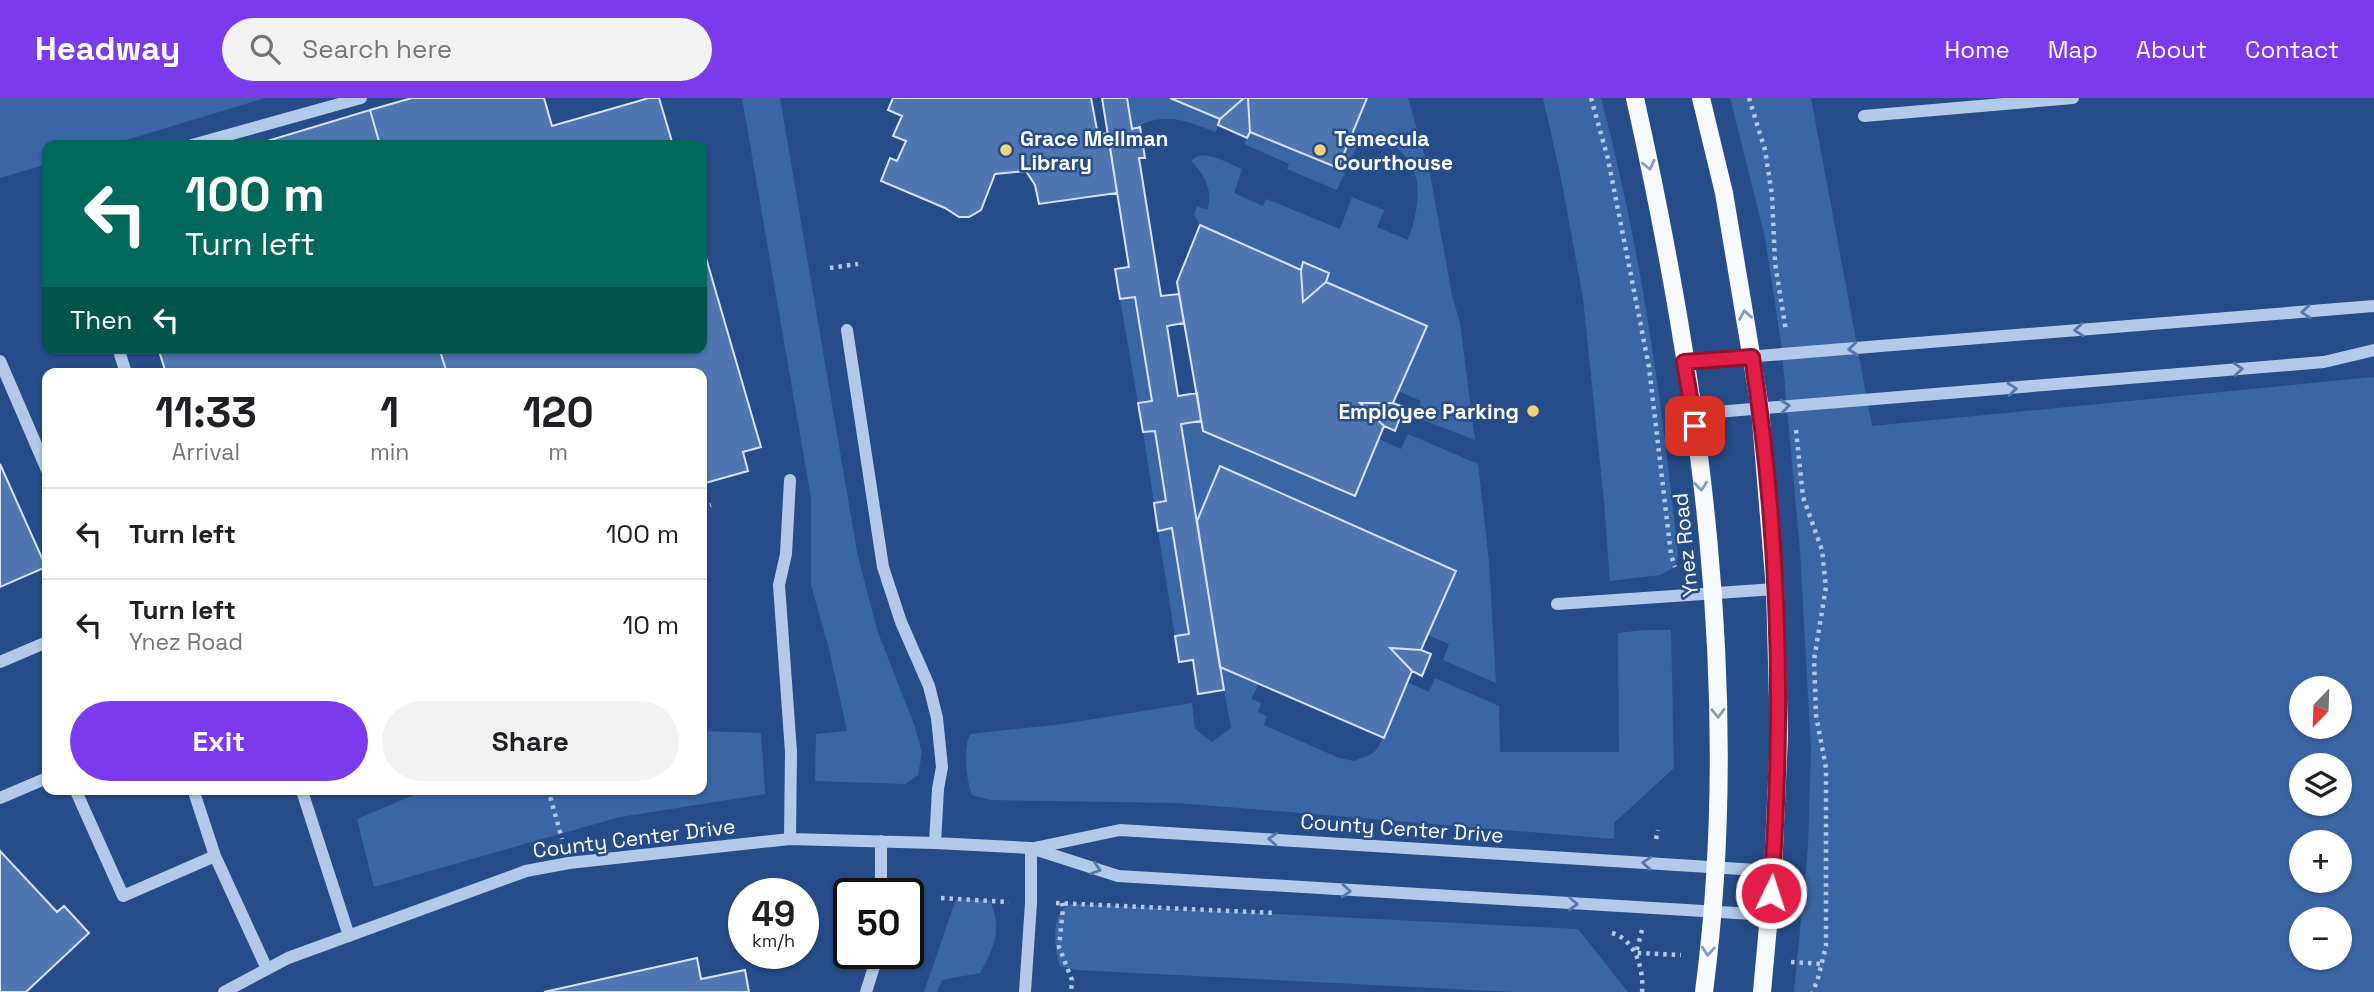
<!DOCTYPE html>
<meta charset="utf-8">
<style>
body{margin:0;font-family:"Space Grotesk",sans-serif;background:#f2f2f2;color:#202124;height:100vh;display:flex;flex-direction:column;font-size:26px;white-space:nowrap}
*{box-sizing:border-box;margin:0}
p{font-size:23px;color:#757577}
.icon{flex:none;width:38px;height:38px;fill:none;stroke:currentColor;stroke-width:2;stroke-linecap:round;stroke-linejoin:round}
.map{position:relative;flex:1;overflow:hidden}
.side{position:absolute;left:42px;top:270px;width:665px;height:427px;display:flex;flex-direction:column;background:#fff;border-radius:14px;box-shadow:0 2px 5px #0004}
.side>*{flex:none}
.hud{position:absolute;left:42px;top:42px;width:665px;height:214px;border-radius:14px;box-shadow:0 2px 5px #0004;background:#00695c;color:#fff;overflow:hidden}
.needle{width:46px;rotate:203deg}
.fabs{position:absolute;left:2289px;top:578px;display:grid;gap:14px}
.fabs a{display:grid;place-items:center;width:63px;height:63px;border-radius:50%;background:#fff;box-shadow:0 2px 5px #0004;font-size:35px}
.speed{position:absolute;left:728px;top:780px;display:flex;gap:14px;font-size:35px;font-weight:700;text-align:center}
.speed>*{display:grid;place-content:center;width:91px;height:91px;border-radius:50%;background:#fff;box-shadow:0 2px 5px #0004;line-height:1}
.speed small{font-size:18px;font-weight:400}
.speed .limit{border:4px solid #111;border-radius:10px;background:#fff;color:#111}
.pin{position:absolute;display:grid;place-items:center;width:60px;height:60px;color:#fff;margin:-30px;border-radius:14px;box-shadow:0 4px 10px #0006}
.me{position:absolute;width:77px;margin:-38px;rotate:4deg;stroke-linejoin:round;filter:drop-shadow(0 0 5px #0008)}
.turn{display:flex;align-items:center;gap:24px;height:147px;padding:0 28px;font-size:32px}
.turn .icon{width:91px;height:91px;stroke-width:2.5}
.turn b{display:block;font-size:49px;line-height:60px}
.then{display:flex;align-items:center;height:66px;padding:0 28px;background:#0003;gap:14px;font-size:26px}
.eta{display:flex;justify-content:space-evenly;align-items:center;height:119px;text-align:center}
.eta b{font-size:42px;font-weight:700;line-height:49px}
.button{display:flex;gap:14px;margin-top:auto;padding:14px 28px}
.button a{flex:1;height:80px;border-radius:42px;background:#7c3aed;color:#fff;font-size:28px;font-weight:700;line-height:80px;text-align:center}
.button a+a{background:#f2f2f2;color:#202124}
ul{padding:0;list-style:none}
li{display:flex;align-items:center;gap:21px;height:91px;padding:0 28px;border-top:2px solid #e0e0e0}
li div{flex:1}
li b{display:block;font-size:26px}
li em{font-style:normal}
header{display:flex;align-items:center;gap:42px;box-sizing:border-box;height:98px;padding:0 35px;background:#7c3aed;color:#fff}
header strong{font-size:33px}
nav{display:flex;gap:38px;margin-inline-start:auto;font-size:24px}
.search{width:490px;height:63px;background:#f2f2f2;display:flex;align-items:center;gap:18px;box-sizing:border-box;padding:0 24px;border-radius:38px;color:#757577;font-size:26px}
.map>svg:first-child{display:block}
.green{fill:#3b66a6;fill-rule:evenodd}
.building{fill:#4f76b1;stroke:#d7e4f7;stroke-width:2}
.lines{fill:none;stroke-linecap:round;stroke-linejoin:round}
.path{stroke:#b3c9e9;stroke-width:4.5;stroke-dasharray:3.5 5;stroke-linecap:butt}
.minor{stroke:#b3c9e9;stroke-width:12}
.major{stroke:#f6f9fe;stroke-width:18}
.oneway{stroke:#849abe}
.oneway2{stroke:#5778ab}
.route-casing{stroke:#92132f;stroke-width:18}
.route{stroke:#e11d48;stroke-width:12}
.poi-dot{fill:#f2d478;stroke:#264d89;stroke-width:2.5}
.labels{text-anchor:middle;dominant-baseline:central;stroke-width:5;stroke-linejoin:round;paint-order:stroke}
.poi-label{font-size:21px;font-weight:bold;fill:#fff;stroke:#264d89;text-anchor:start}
.street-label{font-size:21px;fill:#fff;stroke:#264d89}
</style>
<header>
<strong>Headway</strong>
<div class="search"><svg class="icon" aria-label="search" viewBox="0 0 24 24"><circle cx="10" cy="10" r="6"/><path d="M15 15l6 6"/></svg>Search here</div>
<nav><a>Home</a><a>Map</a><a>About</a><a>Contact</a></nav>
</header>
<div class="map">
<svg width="2374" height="894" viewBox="0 0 2374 894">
<rect width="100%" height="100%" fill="#264d89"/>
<path class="green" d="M0,0H265L110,47H47V66L0,80Z
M742,0H780L857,454L877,532L915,629L922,655L918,677L905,686L815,683L816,636L847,633L829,551L811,487V400Z
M1127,0H1170L1220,21L1216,34C1193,26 1173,15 1148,24C1142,26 1139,29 1132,31Z
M1367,0H1408L1430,76L1452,197L1460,225L1475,342L1415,319L1421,303L1398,293L1426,228L1326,184L1329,175L1304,164L1301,172L1200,127L1194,116L1197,108L1207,112C1214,94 1204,75 1191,63C1203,49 1227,65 1242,71L1234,95L1263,108L1266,101L1340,131L1352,99L1384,112L1377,129L1408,142C1425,94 1424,57 1372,36L1369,44L1360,41L1337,92L1287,71L1289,66L1244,46L1250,34L1338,70Z
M1543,0H1601C1641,150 1662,303 1678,457L1675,469L1660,477L1610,483L1604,404L1583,200L1561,80Z
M1730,0H1811L1872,328L2374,279V894H1794L1808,749L1811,652L1800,453L1781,244L1765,140ZM2301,590H2340V628H2301ZM2301,667H2340V705H2301ZM2301,744H2340V782H2301ZM2301,821H2340V859H2301Z
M1135,199L1152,303L1138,305L1120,201Z
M1201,323L1203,333L1355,397L1379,341L1401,351L1408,336L1478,366L1489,464L1496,585L1443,562L1449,546L1428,537L1455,473L1220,368L1197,423L1181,326Z
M1155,333L1166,403L1154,405L1143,334Z
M1172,430L1189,536L1175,538L1158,433Z
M1644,532H1671L1674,670L1614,725V741L1178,705L991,702L972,697C966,681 963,651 970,636L1063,626L1192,605L1195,631L1212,644L1231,630L1220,569L1258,587L1251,601L1261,605L1258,614L1267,618L1264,627L1339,660L1354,663L1372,656L1378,650L1407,584L1429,594L1435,580L1499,608L1500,654H1619L1618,535Z
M702,633L761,635L765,696L620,719L374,789L357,721L428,691H702Z
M956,801L990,802C1002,832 995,848 980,875L942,882L937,894H924Z
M1076,806L1578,831L1628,894H1514L1076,872L1060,868C1054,849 1051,822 1066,807Z"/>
<path class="building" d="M412,0H544L552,28L649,0H659L673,47H380L370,12Z
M893,0H1091L1098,37L1108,35L1117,95L1039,106L1035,87L1026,73L995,76L981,112L969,119H959L945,110L881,83L890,60L897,63L906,43L893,38L902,18L888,12Z
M1102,0H1127L1132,31L1140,29L1145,60H1139L1161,198L1179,196L1184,225L1167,228L1178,298L1197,295L1201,323L1181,326L1224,592L1198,596L1193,562L1179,564L1175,538L1189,536L1172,430L1158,433L1154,405L1166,403L1155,333L1143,334L1138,305L1152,303L1135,199L1120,201L1115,171L1129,169Z
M1170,0H1244L1220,21Z
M1244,0H1248L1250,34L1247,40L1218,27L1220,21Z
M1248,0H1367L1338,70L1250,34Z
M370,12L380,47H254Z
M1200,127L1301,172L1303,204L1326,184L1427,228L1393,305H1360L1384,328L1355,398L1203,333L1177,184Z
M702,146L761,349L743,354L748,373L702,386V275H447L439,250H702Z
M1303,164L1329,175L1326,184L1303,204L1301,172Z
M158,250H439L447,275H166Z
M1360,305H1393L1404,309L1395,333L1384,328Z
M0,366L46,469L0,489Z
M1220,368L1456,473L1421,552L1390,550L1412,573L1384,640L1220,569L1197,423Z
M1390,550L1421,552L1431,556L1422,578L1412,573Z
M0,753L57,814L64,808L89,835L26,894H0Z
M697,860L701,881L745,872L749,894H544Z"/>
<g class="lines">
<path class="path" d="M1591,0L1608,61L1649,269L1671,457L1675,469
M1749,0L1765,52L1772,97L1775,165L1786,233
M830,170L858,166
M1796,332L1803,399L1822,452L1826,489L1814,562L1816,617L1826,670V848L1817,884L1812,894
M702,410L711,407
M548,691L562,741
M1656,741L1658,732
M941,800L1009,804
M1056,805L1275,815
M1062,805L1063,810L1059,849L1072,882L1071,894
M1642,832L1636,855L1681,857
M1612,835C1636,842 1644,872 1642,894
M1791,864L1822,866"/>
<path class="minor" d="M1864,18L2073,0
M192,47L361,0
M847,232L883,469L901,524L929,588L937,620L942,669L938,691L935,745
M118,250L126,275
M0,263L47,372
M1684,264L2374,208
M1692,316L2324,264L2374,252
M790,382L786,456L779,487L791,654L790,741
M1557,506L1775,491
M0,564L47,544
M75,691L123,798L215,758
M193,691L215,758L267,871
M302,693L349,838
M0,700L47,680
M1034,750L1120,732L1773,773
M881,796V743
M224,894L288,860L526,773L569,765L790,741L935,745L1031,750L1118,778L1770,817
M866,894L878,856
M1025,894L1031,805V750"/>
<path class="major" d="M1635,0C1700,291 1743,596 1704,894
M1701,0L1724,95L1760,310L1775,491L1779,637L1773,773L1762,894"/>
</g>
<defs><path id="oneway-chevron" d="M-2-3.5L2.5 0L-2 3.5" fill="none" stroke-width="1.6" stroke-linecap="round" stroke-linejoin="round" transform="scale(1.75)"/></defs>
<g class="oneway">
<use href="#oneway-chevron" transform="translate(1649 67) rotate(77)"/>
<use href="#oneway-chevron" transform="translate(1745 217) rotate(-100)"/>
<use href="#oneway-chevron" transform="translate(1701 388) rotate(84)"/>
<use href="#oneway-chevron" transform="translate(1718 615) rotate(88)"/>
<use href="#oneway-chevron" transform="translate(1708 853) rotate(94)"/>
</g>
<g class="oneway2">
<use href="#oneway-chevron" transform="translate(2306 214) rotate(175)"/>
<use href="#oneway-chevron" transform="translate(2079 232) rotate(175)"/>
<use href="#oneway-chevron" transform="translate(1853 251) rotate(175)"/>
<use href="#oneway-chevron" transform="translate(2238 271) rotate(-5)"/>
<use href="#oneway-chevron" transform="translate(2012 291) rotate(-5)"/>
<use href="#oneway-chevron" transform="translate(1785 308) rotate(-6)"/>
<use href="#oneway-chevron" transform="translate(1273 741) rotate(-176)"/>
<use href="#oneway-chevron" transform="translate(1647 765) rotate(-176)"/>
<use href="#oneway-chevron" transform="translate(1096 771) rotate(18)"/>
<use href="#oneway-chevron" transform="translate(1346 793) rotate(4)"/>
<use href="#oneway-chevron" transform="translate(1573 806) rotate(2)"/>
</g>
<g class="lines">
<g class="route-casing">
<path id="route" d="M1695,328L1684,264L1752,259C1780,436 1784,617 1771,795"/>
</g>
<use href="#route" class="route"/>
</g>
<g class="poi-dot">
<circle cx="1006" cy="52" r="7"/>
<circle cx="1320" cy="52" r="7"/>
<circle cx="1533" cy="313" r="7"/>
</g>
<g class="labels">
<g class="poi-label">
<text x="1020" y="40">Grace Mellman<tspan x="1020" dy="24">Library</tspan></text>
<text x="1334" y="40">Temecula<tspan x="1334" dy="24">Courthouse</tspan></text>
<text x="1519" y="313" text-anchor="end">Employee Parking</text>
</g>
<g class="street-label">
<text transform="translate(1685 447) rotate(-96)">Ynez Road</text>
<text transform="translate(1402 730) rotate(4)">County Center Drive</text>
<text transform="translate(634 740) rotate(-7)">County Center Drive</text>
</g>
</g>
</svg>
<div class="fabs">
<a><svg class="needle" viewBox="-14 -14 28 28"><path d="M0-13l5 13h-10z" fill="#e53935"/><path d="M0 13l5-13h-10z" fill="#757577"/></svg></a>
<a><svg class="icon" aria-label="layers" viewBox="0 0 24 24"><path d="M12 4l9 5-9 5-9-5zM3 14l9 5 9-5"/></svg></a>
<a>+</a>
<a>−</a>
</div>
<div class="speed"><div>49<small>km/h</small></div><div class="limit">50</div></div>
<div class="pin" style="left:1695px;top:328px;background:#d93025"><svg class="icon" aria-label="arrive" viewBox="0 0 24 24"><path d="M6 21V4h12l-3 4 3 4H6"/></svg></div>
<svg class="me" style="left:1771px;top:795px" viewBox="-20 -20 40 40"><circle r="17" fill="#e11d48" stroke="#fff" stroke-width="3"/><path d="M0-11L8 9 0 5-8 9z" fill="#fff"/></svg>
<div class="hud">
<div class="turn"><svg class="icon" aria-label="left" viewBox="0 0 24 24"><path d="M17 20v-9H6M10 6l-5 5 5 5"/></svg><div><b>100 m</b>Turn left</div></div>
<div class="then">Then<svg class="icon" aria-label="left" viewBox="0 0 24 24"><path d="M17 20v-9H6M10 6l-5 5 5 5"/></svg></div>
</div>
<section class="side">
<div class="eta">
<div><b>11:33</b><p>Arrival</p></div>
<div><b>1</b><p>min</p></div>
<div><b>120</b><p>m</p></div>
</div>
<ul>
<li><svg class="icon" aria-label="left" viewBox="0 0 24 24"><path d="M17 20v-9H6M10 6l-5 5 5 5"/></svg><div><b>Turn left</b></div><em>100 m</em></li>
<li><svg class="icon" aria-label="left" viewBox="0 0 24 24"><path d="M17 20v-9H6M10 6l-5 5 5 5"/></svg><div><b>Turn left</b><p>Ynez Road</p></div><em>10 m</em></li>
</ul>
<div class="button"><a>Exit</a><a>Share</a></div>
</section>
</div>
